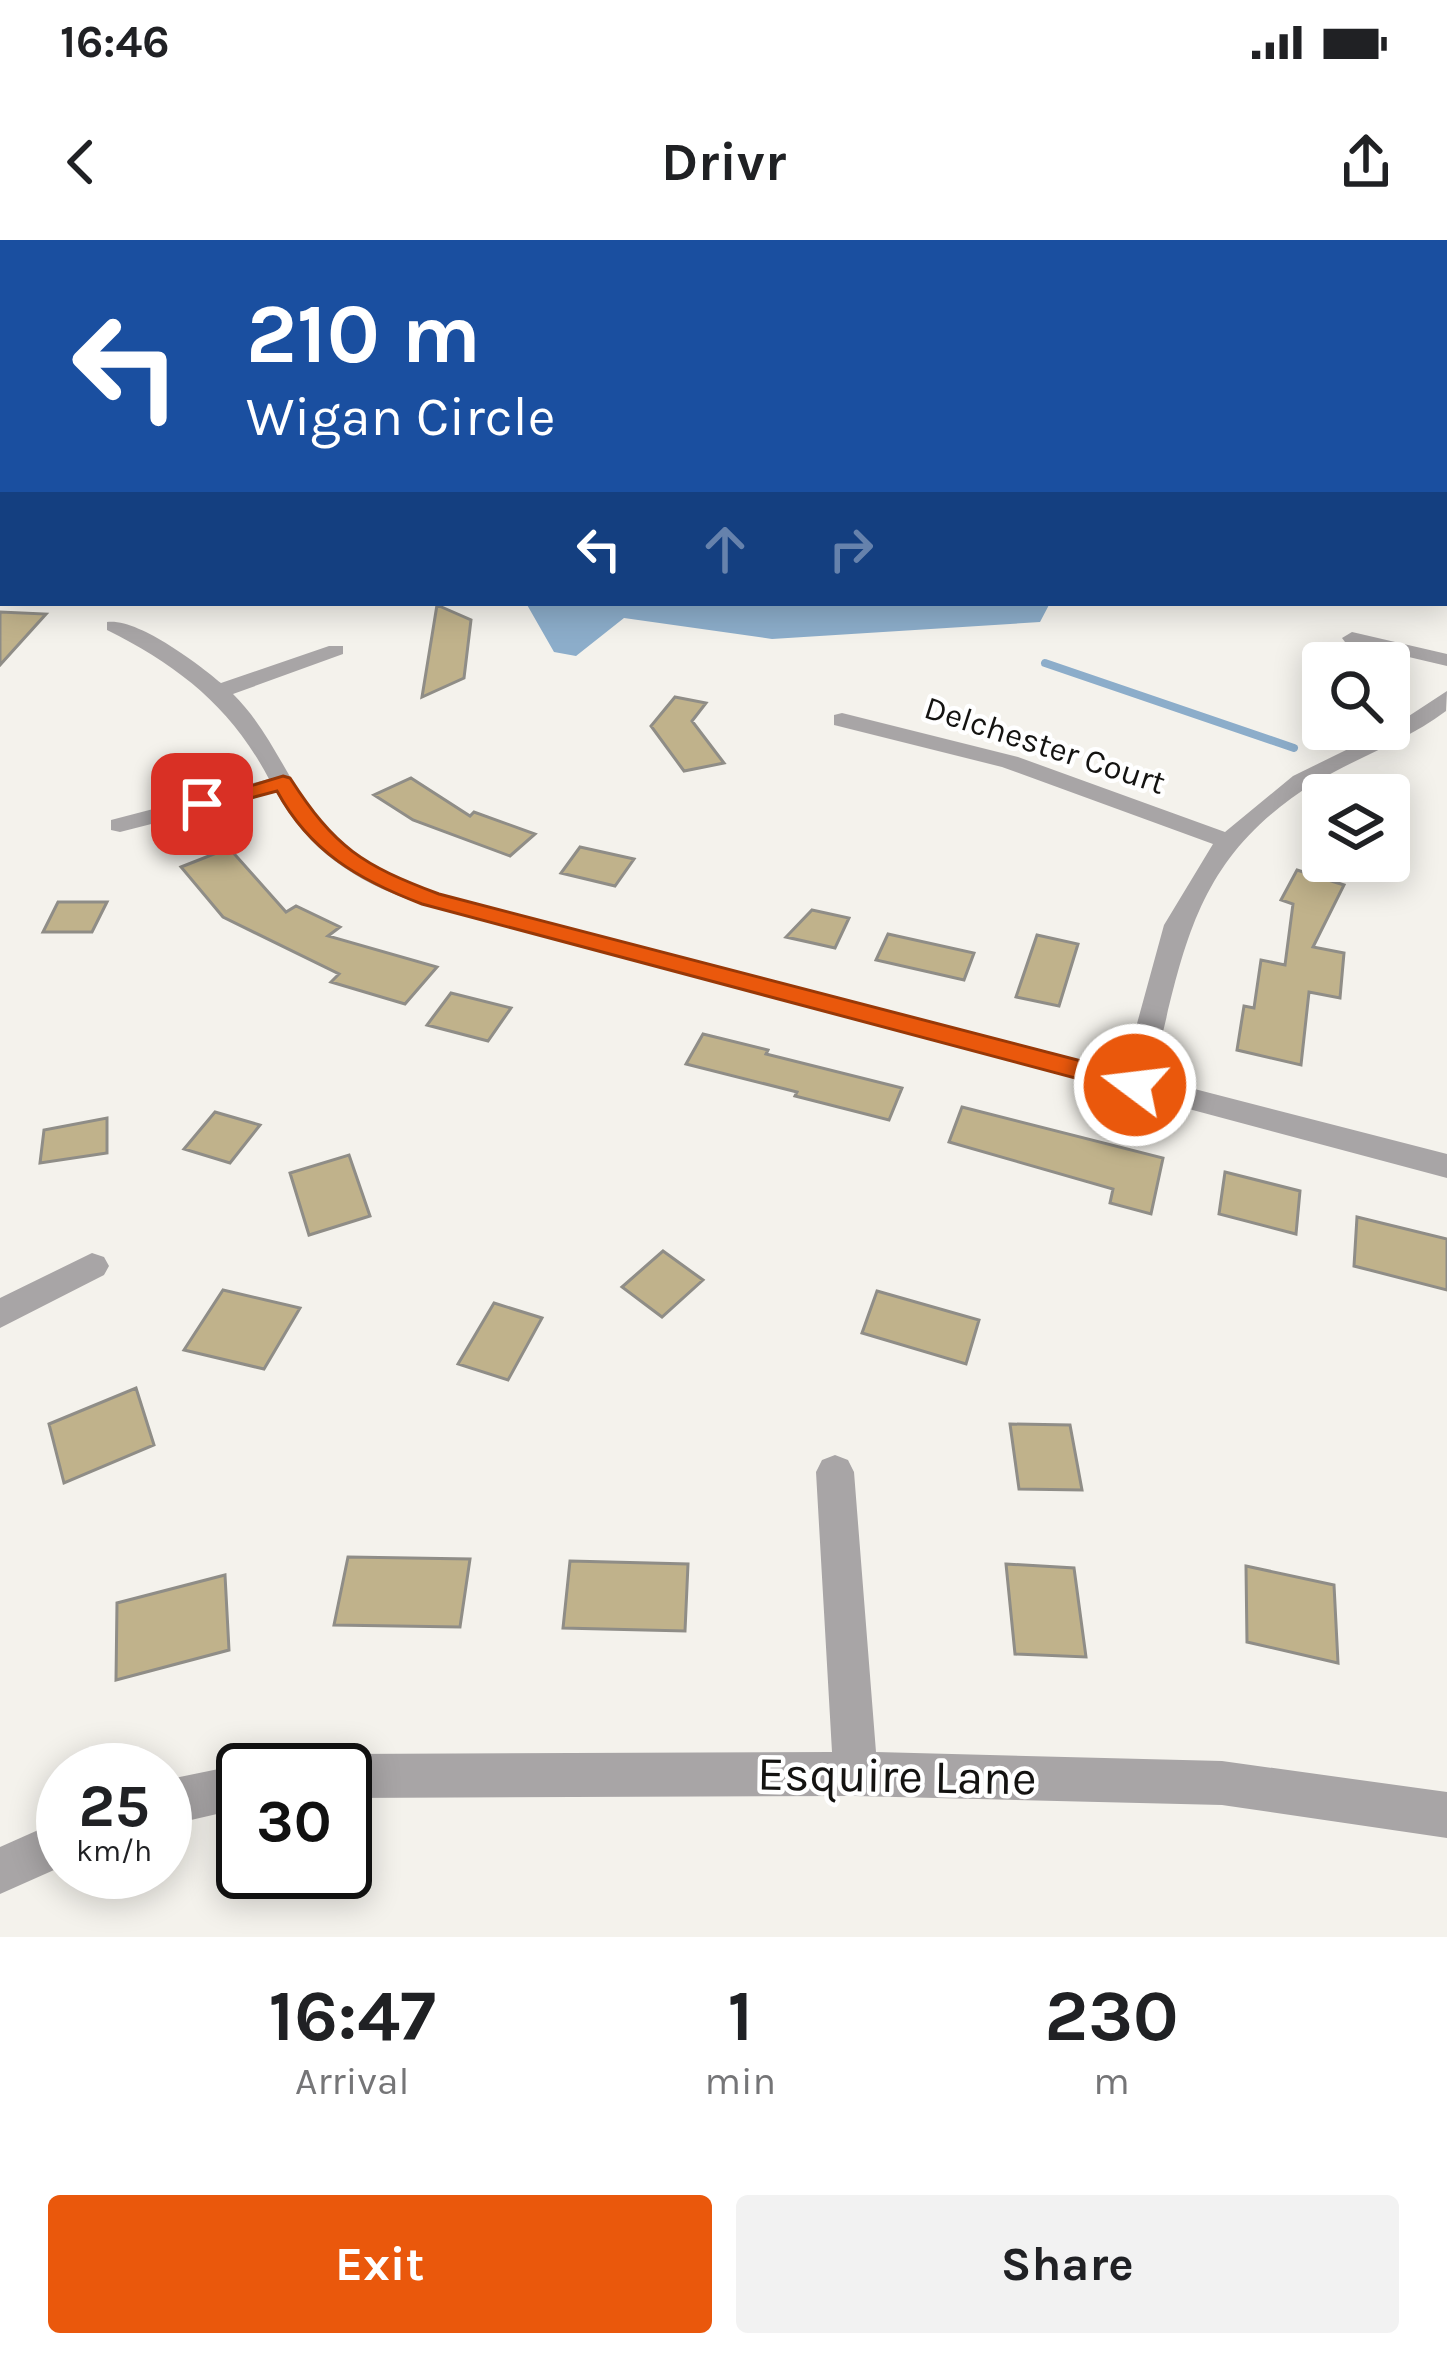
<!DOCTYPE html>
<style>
body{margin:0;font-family:Karla,sans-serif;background:#f2f2f2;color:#202124;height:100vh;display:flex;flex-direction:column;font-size:45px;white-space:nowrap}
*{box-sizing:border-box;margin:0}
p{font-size:39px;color:#757577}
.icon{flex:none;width:66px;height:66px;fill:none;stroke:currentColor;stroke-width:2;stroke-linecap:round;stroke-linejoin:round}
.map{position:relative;height:1697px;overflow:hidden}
.drawer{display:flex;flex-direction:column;background:#fff;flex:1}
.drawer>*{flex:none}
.guide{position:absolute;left:0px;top:0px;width:1449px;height:366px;box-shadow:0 6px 30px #0003;background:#1a4fa0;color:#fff;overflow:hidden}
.controls{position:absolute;left:1302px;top:402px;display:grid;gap:24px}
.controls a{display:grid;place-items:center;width:108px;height:108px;border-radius:12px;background:#fff;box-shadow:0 6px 30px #0003;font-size:60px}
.speed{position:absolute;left:36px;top:1503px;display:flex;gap:24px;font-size:60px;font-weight:700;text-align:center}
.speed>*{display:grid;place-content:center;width:156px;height:156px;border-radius:50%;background:#fff;box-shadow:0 6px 30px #0003;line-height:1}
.speed small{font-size:30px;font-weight:400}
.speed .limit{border:6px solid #111;border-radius:18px;background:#fff;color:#111}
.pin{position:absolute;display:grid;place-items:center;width:102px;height:102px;color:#fff;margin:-51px;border-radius:24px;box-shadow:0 6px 18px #0006}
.me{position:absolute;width:132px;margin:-66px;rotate:285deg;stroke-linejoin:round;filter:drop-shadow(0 0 9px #0008)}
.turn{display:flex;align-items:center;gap:42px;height:252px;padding:0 48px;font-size:54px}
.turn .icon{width:156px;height:156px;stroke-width:2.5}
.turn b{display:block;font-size:84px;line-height:102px}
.lanes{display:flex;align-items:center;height:114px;padding:0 48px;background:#0003;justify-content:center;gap:60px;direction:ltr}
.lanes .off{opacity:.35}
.eta{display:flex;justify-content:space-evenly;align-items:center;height:204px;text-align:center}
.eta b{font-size:72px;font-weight:700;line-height:84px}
.action{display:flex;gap:24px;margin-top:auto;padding:24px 48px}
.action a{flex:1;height:138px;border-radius:12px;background:#ea580c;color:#fff;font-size:48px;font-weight:700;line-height:138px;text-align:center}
.action a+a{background:#f2f2f2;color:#202124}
.status{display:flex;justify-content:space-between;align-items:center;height:84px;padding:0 60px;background:#fff;direction:ltr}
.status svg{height:33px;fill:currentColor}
header{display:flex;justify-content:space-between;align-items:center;height:156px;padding:0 48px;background:#fff;font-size:54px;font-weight:700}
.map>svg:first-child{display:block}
.water{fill:#8cadca}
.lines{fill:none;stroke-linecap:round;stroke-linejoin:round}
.stream-far1{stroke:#8cadca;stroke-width:4.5}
.stream{stroke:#8cadca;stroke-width:8}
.building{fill:#c0b28b;stroke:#8f8d87;stroke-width:3}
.minor{fill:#a8a5a6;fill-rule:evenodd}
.primary{fill:#6c6667;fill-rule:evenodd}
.route{fill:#ea580c;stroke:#983908;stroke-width:3}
.labels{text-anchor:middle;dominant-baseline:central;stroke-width:9;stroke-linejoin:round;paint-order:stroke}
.far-street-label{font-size:33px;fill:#141311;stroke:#fff}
.near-street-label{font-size:48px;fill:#141311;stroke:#fff}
</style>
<div class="status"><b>16:46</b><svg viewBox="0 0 49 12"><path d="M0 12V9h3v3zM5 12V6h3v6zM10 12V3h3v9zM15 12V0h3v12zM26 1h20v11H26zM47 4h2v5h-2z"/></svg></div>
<header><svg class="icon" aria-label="back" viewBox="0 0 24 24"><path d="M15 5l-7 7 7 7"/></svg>Drivr<svg class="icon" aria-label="share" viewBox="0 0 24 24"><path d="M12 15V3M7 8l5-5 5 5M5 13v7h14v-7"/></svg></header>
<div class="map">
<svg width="1447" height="1697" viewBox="0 0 1447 1697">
<rect width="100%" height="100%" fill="#f4f2ec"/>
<path class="water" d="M526,363H1050L1040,382L772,399L624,378L576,416L554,412Z"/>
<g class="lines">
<path class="stream-far1" d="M106,0L127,3
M908,3L923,0"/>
<path class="stream" d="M1045,423L1294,508"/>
</g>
<path class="building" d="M437,365L471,380L464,438L422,457Z
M0,372L46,374L0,425Z
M675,457L706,463L692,481L724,523L684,531L651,486Z
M411,538L470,576L474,572L535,594L510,616L413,580L374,555Z
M580,607L634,619L615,646L561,633Z
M229,608L286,672L296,666L340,687L328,696L437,727L405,764L331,742L339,734L223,677L181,627Z
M1297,630L1344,645L1313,707L1344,713L1340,758L1309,752L1301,825L1237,810L1244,766L1254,768L1261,720L1285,725L1293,664L1281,660Z
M58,662H107L92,692H43Z
M812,670L849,678L835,708L786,697Z
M888,694L974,713L964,740L876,720Z
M1037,695L1078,704L1059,766L1016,757Z
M451,753L511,768L488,801L427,785Z
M703,794L768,810L766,814L902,848L889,880L795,856L797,852L686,824Z
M962,867L1163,918L1151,974L1110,963L1113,949L949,902Z
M215,872L260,885L230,923L184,909Z
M107,878V913L40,923L44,890Z
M349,915L370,976L309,995L290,933Z
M1225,932L1300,951L1296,994L1219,974Z
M1357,977L1447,999V1050L1354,1026Z
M663,1011L703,1040L662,1077L622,1047Z
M223,1050L300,1068L264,1129L184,1110Z
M877,1051L979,1080L966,1124L862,1093Z
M494,1063L542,1078L508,1140L458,1124Z
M136,1148L154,1205L64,1243L49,1184Z
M1010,1184L1070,1185L1082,1250L1019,1249Z
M348,1317L470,1319L460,1387L334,1385Z
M570,1321L688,1324L685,1391L563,1388Z
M1006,1324L1074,1328L1086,1417L1015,1414Z
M1246,1326L1334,1345L1338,1423L1247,1402Z
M225,1335L229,1410L116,1440L117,1363Z"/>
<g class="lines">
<path class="minor" d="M646,0H678L681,3H649Z
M1270,0H1287L1290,3H1273Z
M3,46V54L0,55V47Z
M1446,94H1447V102H1446Z
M3,205V215L0,216V206Z
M1446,294H1447V306H1446Z
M1446,326L1447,327V340L1446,339Z
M107,382C138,378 197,423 221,443L329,406H343V414L233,454C281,501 296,572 352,613C426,666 533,679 620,701C788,744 956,788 1124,831L1164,685L1213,604L1002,527L834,485V475L842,473L1018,517L1225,592L1293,536L1389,489L1447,451L1446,471C1406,501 1358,517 1316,542C1192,618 1184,709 1152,838L1447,914V938L415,662C353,640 308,610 276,552L120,592L111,590V580L269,539C231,467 179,426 107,390Z
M1352,392L1447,414V426L1345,402L1342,398Z
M92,1013L104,1017L109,1026L104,1035L0,1088V1058Z
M835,1215L848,1220L854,1232L876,1512L1222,1521L1447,1552V1598L1222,1565L855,1556L345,1558V1530H325L329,1520L345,1514L832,1512L816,1232L822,1220Z
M243,1524L258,1530H243V1568L165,1586V1540Z
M63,1579V1626L0,1654V1607Z"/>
<path class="primary" d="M1447,36V46L1446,47V37Z
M3,302V316L0,317V303Z"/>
</g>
<path class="route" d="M283,536L290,538C335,608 362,625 439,654L1135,835L1149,845L1135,854L422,664C359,640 310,612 277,551L202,571L191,564Z"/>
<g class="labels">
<g class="far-street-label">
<text transform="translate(1045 505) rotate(18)">Delchester Court</text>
</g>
<g class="near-street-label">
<text transform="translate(897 1536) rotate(1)">Esquire Lane</text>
</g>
</g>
</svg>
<div class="controls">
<a><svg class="icon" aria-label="search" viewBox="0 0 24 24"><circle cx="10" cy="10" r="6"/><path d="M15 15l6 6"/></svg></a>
<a><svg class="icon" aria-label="layers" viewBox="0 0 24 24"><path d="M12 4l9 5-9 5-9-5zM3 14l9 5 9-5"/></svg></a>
</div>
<div class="speed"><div>25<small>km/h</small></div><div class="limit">30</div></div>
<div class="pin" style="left:202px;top:564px;background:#d93025"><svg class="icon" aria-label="arrive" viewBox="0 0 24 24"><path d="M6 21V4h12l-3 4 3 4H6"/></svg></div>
<svg class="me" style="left:1135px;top:845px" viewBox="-20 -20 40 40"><circle r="17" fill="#ea580c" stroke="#fff" stroke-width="3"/><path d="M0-11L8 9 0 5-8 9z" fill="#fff"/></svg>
<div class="guide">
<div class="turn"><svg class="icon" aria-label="left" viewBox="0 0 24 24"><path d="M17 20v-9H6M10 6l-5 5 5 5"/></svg><div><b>210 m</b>Wigan Circle</div></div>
<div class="lanes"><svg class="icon" aria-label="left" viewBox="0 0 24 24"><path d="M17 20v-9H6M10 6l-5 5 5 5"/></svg><svg class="icon off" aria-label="ahead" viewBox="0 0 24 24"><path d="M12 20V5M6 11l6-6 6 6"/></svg><svg class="icon off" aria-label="right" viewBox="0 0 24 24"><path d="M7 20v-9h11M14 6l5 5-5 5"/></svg></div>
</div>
</div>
<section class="drawer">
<div class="eta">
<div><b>16:47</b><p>Arrival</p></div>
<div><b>1</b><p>min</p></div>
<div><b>230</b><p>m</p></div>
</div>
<div class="action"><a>Exit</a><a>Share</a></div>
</section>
